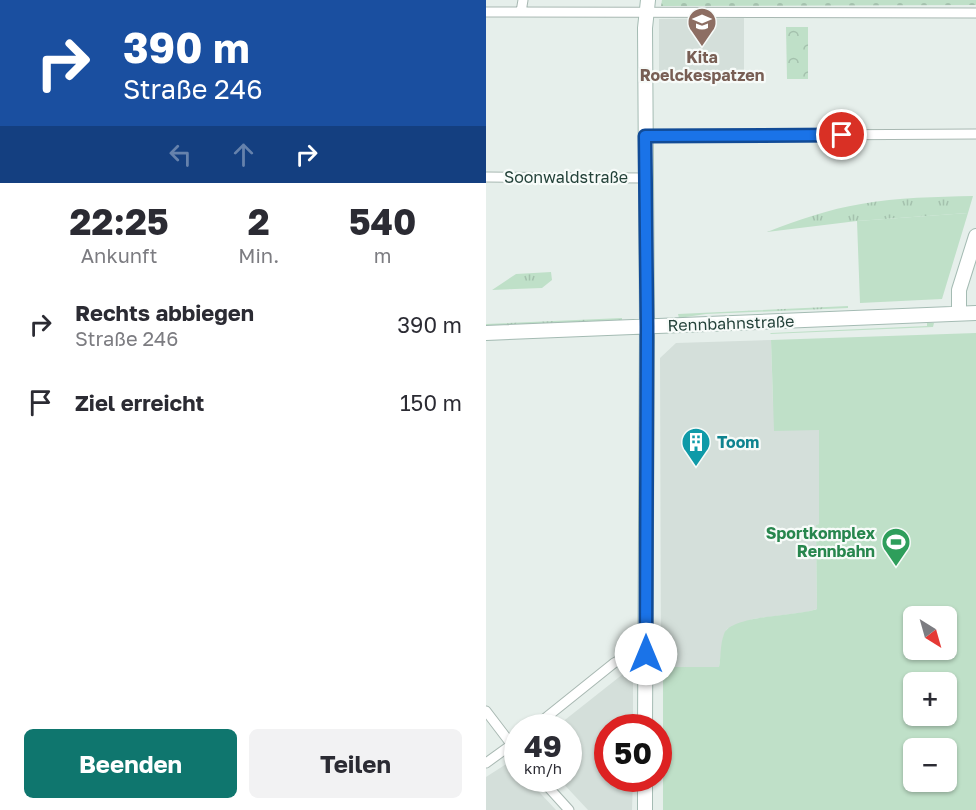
<!DOCTYPE html>
<html lang="de">
<meta charset="utf-8">
<style>
body{margin:0;font-family:"Golos Text",sans-serif;background:#f2f2f3;color:#2b2b33;height:100vh;display:flex;flex-direction:column;font-size:22px;white-space:nowrap}
*{box-sizing:border-box;margin:0}
p{font-size:20px;color:#7c7c81}
.icon{flex:none;width:33px;height:33px;fill:none;stroke:currentColor;stroke-width:2;stroke-linecap:round;stroke-linejoin:round}
.map{position:relative;flex:1;overflow:hidden}
.side{display:flex;flex-direction:column;background:#fff;width:486px}
.side>*{flex:none}
.banner{background:#1a4fa0;color:#fff;overflow:hidden}
.needle{width:39px;rotate:143deg}
.controls{position:absolute;left:417px;top:606px;display:grid;gap:12px}
.controls a{display:grid;place-items:center;width:54px;height:54px;border-radius:9px;background:#fff;box-shadow:0 2px 4px #0004;font-size:30px}
.speed{position:absolute;left:18px;top:714px;display:flex;gap:12px;font-size:30px;font-weight:700;text-align:center}
.speed>*{display:grid;place-content:center;width:78px;height:78px;border-radius:50%;background:#fff;box-shadow:0 2px 4px #0004;line-height:1}
.speed small{font-size:15px;font-weight:400}
.speed .limit{border:9px solid #d22;background:#fff;color:#111}
.pin{position:absolute;display:grid;place-items:center;width:51px;height:51px;color:#fff;margin:-26px;border:3px solid #fff;border-radius:50%;box-shadow:0 2px 6px #0007}
.me{position:absolute;width:66px;margin:-33px;rotate:0deg;stroke-linejoin:round;filter:drop-shadow(0 0 4px #0008)}
.turn{display:flex;align-items:center;gap:21px;height:126px;padding:0 24px;font-size:27px}
.turn .icon{width:78px;height:78px;stroke-width:2.5}
.turn b{display:block;font-size:42px;line-height:51px}
.lanes{display:flex;align-items:center;height:57px;padding:0 24px;background:#0003;justify-content:center;gap:30px;direction:ltr}
.lanes .off{opacity:.35}
.eta{display:flex;justify-content:space-evenly;align-items:center;height:102px;text-align:center}
.eta b{font-size:36px;font-weight:700;line-height:42px}
.action{display:flex;gap:12px;margin-top:auto;padding:12px 24px}
.action a{flex:1;height:69px;border-radius:9px;background:#0f766e;color:#fff;font-size:24px;font-weight:700;line-height:69px;text-align:center}
.action a+a{background:#f2f2f3;color:#2b2b33}
ul{padding:0;list-style:none}
li{display:flex;align-items:center;gap:18px;height:78px;padding:0 24px}
li div{flex:1}
li b{display:block;font-size:22px}
li em{font-style:normal}
main{display:flex;flex:1;min-height:0}
.map>svg:first-child{display:block}
.built{fill:#d4dfda}
.grass{fill:url(#grass-tufts)}
.forest{fill:url(#forest-crowns)}
.cemetery{fill:url(#cemetery-stones)}
.garden{fill:#bfe0c8;fill-rule:evenodd}
.lines{fill:none;stroke-linecap:round;stroke-linejoin:round}
.street-casing{stroke:#a8b8b2;stroke-width:11}
.secondary-casing{stroke:#a4bbb3;stroke-width:16}
.street{stroke:#fff;stroke-width:9}
.secondary{stroke:#fff;stroke-width:14}
.route-casing{stroke:#114b97;stroke-width:15}
.route{stroke:#1a73e8;stroke-width:10}
.labels{text-anchor:middle;dominant-baseline:central;stroke-width:4.5;stroke-linejoin:round;paint-order:stroke}
.education-label{font-size:16px;font-weight:bold;fill:#785e54;stroke:#f7fbf9}
.street-label{font-size:16px;fill:#24423a;stroke:#f7fbf9}
.culture-label{font-size:16px;font-weight:bold;fill:#0d838f;stroke:#f7fbf9;text-anchor:start}
.leisure-label{font-size:16px;font-weight:bold;fill:#27864d;stroke:#f7fbf9;text-anchor:end}
</style>
<main>
<section class="side">
<div class="banner">
<div class="turn"><svg class="icon" aria-label="right" viewBox="0 0 24 24"><path d="M7 20v-9h11M14 6l5 5-5 5"/></svg><div><b>390 m</b>Straße 246</div></div>
<div class="lanes"><svg class="icon off" aria-label="left" viewBox="0 0 24 24"><path d="M17 20v-9H6M10 6l-5 5 5 5"/></svg><svg class="icon off" aria-label="ahead" viewBox="0 0 24 24"><path d="M12 20V5M6 11l6-6 6 6"/></svg><svg class="icon" aria-label="right" viewBox="0 0 24 24"><path d="M7 20v-9h11M14 6l5 5-5 5"/></svg></div>
</div>
<div class="eta">
<div><b>22:25</b><p>Ankunft</p></div>
<div><b>2</b><p>Min.</p></div>
<div><b>540</b><p>m</p></div>
</div>
<ul>
<li><svg class="icon" aria-label="right" viewBox="0 0 24 24"><path d="M7 20v-9h11M14 6l5 5-5 5"/></svg><div><b>Rechts abbiegen</b><p>Straße 246</p></div><em>390 m</em></li>
<li><svg class="icon" aria-label="arrive" viewBox="0 0 24 24"><path d="M6 21V4h12l-3 4 3 4H6"/></svg><div><b>Ziel erreicht</b></div><em>150 m</em></li>
</ul>
<div class="action"><a>Beenden</a><a>Teilen</a></div>
</section>
<div class="map">
<svg width="490" height="810" viewBox="0 0 490 810">
<defs>
<pattern id="grass-tufts" width="24" height="20" patternUnits="userSpaceOnUse" patternTransform="scale(1.5)"><rect width="24" height="20" fill="#bfe0c8"/><path d="M3 7l-1-3M5 7V3M7 7l1-3M15 17l-1-3M17 17v-4M19 17l1-3" fill="none" stroke="#a4c1ad"/></pattern>
<pattern id="forest-crowns" width="20" height="18" patternUnits="userSpaceOnUse" patternTransform="scale(1.5)"><rect width="20" height="18" fill="#bfe0c8"/><path d="M2 6a3 3 0 1 1 6 0M12 15a3 3 0 1 1 6 0" fill="none" stroke="#a4c1ad"/></pattern>
<pattern id="cemetery-stones" width="16" height="16" patternUnits="userSpaceOnUse" patternTransform="scale(1.5)"><rect width="16" height="16" fill="#bfe0c8"/><path d="M2 7V4a2 2 0 0 1 4 0v3zM10 15v-3a2 2 0 0 1 4 0v3z" fill="#a4c1ad"/></pattern>
</defs>
<rect width="100%" height="100%" fill="#e6efeb"/>
<path class="built" d="M258,18V80L173,79V19Z
M285,340L287,403L333,429V524L330,525L331,609L321,612L267,619L241,629L238,635L233,667H175L174,358L190,343Z
M137,674L147,678V727L122,728V778L147,779L146,810H102L73,779L82,778V728L70,727Z
M25,761L31,768L32,778L41,779L70,810H0V777Z"/>
<path class="grass" d="M487,196L482,213L371,221L281,232C312,220 343,209 375,204C412,197 450,197 487,196Z
M65,272L66,280L56,288L6,290L30,274Z
M362,306V308L220,314L193,318L192,314Z
M136,318V320L0,326V324Z
M441,323H448L447,327L284,334L285,333L441,326Z"/>
<path class="forest" d="M300,27H322V79H301Z"/>
<path class="cemetery" d="M176,0H490V5L175,6Z"/>
<path class="garden" d="M482,213L456,299L374,303L371,221Z
M490,333V810H177V667H233C235,657 234,644 238,634C245,615 313,616 331,609L330,525L333,524V430L288,431L285,340ZM428,616H460V650H428ZM460,682V716H428V682ZM460,748V782H428V748Z"/>
<g class="lines">
<g class="street-casing">
<path id="street" d="M0,12L490,13
M35,12L37,0
M159,136L490,134
M0,177L160,178
M0,711L32,753
M47,728L128,663L141,656L160,654
M0,763L32,740
M54,778L83,810"/>
</g>
<g class="secondary-casing">
<path id="secondary" d="M473,313V290L490,236
M0,333L490,313
M159,728L161,326L159,28L162,0
M159,810V778"/>
</g>
<use href="#street" class="street"/>
<use href="#secondary" class="secondary"/>
</g>
<g class="lines">
<g class="route-casing">
<path id="route" d="M160,654L161,326L159,136L356,135"/>
</g>
<use href="#route" class="route"/>
</g>
<defs>
<g id="school-pin" transform="scale(1.5)"><path d="M0 17L-7.5 6A9.5 9.5 0 1 1 7.5 6Z" fill="#8d6e63" stroke="#f7fbf9"/><path d="M0-5L7-2L0 1L-7-2ZM-4 1L0 2.5L4 1V4Q0 6-4 4Z" fill="#fff"/></g>
<g id="building-pin" transform="scale(1.5)"><path d="M0 17L-7.5 6A9.5 9.5 0 1 1 7.5 6Z" fill="#0f9aa8" stroke="#f7fbf9"/><path d="M-4-6H4V6H1V3H-1V6H-4ZM-2.5-4.3h1.7v1.8h-1.7ZM.8-4.3h1.7v1.8H.8ZM-2.5-1h1.7V.8h-1.7ZM.8-1h1.7V.8H.8Z" fill="#fff"/></g>
<g id="stadium-pin" transform="scale(1.5)"><path d="M0 17L-7.5 6A9.5 9.5 0 1 1 7.5 6Z" fill="#2e9e5b" stroke="#f7fbf9"/><path d="M0-5a6.5 5 0 1 0 0 10a6.5 5 0 1 0 0-10ZM-3.5-1.8h7v3.6h-7Z" fill="#fff"/></g>
</defs>
<g fill-rule="evenodd">
<use href="#school-pin" x="216" y="22"/>
<use href="#building-pin" x="210" y="442"/>
<use href="#stadium-pin" x="410" y="542"/>
</g>
<g class="labels">
<g class="education-label">
<text x="216" y="57">Kita<tspan x="216" dy="18">Roelckespatzen</tspan></text>
</g>
<g class="street-label">
<text x="80" y="177">Soonwaldstraße</text>
<text transform="translate(245 323) rotate(-2)">Rennbahnstraße</text>
</g>
<g class="culture-label">
<text x="231" y="442">Toom</text>
</g>
<g class="leisure-label">
<text x="389" y="533">Sportkomplex<tspan x="389" dy="18">Rennbahn</tspan></text>
</g>
</g>
</svg>
<div class="controls">
<a><svg class="needle" viewBox="-14 -14 28 28"><path d="M0-13l5 13h-10z" fill="#e53935"/><path d="M0 13l5-13h-10z" fill="#7c7c81"/></svg></a>
<a>+</a>
<a>−</a>
</div>
<div class="speed"><div>49<small>km/h</small></div><div class="limit">50</div></div>
<div class="pin" style="left:356px;top:135px;background:#d93025"><svg class="icon" aria-label="arrive" viewBox="0 0 24 24"><path d="M6 21V4h12l-3 4 3 4H6"/></svg></div>
<svg class="me" style="left:160px;top:654px" viewBox="-20 -20 40 40"><circle r="19" fill="#fff"/><path d="M0-13L10 11 0 6-10 11z" fill="#1a73e8"/></svg>
</div>
</main>
